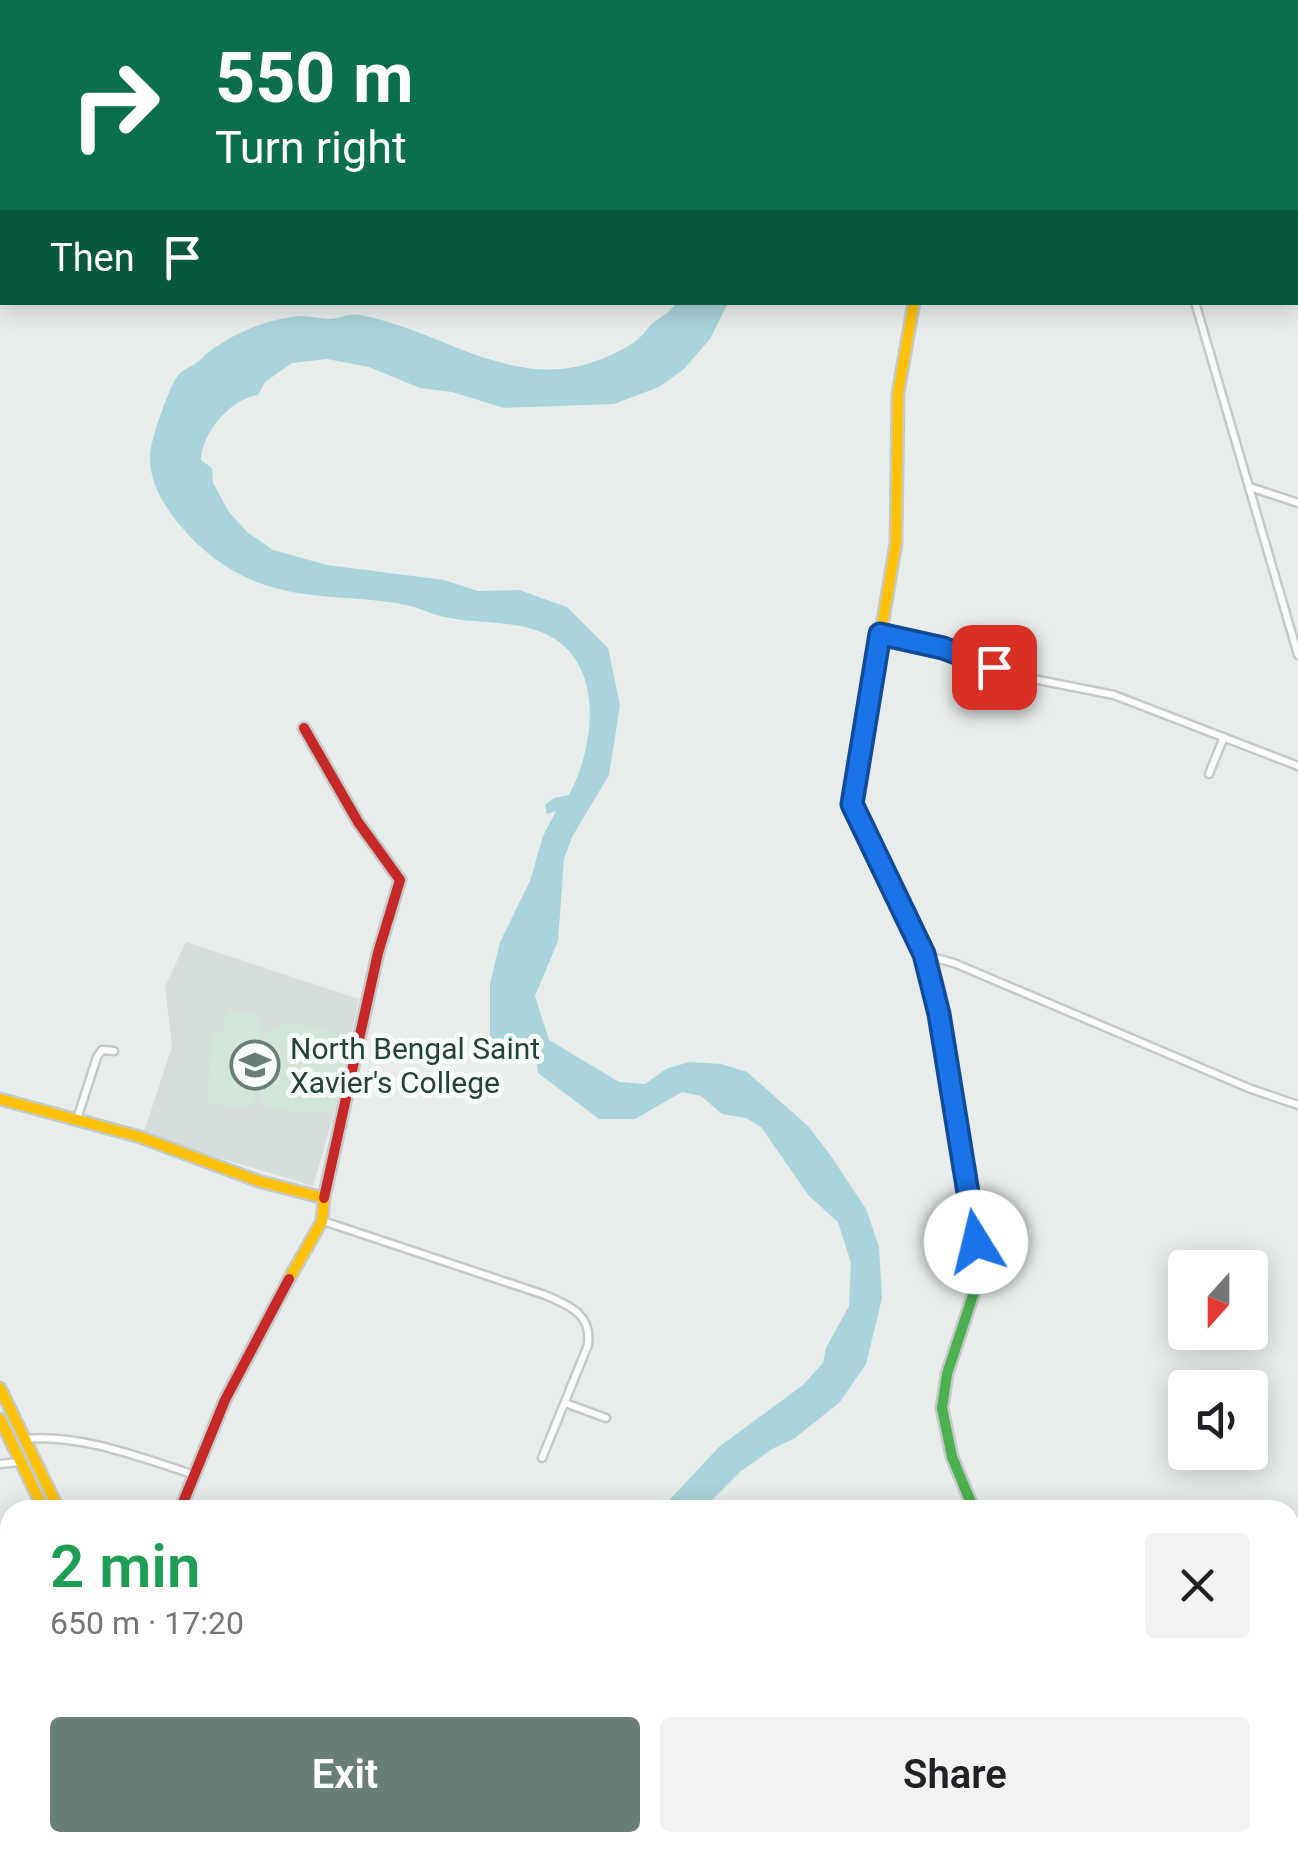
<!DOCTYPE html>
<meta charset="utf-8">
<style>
body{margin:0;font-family:Roboto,sans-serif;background:#f2f2f2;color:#202124;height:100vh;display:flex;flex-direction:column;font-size:38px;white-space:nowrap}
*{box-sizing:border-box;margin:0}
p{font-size:32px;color:#757577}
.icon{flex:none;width:55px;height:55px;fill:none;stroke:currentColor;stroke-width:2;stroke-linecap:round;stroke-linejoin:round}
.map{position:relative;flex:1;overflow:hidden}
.details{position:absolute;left:0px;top:1500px;width:1300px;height:352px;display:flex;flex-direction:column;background:#fff;border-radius:30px 30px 0 0;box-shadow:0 5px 25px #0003}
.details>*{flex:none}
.banner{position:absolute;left:0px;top:0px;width:1300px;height:305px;box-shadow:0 5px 25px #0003;background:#0b6e4f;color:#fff;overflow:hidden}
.needle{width:65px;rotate:201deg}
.fabs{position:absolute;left:1168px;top:1250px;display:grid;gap:20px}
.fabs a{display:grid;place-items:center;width:100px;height:100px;border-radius:10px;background:#fff;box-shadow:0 5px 25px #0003;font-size:50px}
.pin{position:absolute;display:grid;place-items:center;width:85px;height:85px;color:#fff;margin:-42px;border-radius:20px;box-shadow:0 5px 15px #0006}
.me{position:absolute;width:110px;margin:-55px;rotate:351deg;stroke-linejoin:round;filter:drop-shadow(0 0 8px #0008)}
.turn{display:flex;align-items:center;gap:35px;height:210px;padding:0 50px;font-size:45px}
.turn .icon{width:130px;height:130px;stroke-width:2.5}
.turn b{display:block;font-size:70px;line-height:85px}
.then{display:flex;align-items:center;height:95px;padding:0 50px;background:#0003;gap:20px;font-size:38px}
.round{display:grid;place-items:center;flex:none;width:105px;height:105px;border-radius:10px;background:#f2f2f2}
.headline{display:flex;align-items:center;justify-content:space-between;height:170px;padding:0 50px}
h1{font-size:60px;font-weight:600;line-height:75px;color:#1e9e55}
.action{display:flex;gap:20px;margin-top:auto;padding:20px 50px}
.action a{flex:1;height:115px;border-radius:10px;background:#697e78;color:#fff;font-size:40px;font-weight:600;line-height:115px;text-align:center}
.action a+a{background:#f2f2f2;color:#202124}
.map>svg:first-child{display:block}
.built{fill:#d6dedb}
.green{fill:#d1e6d8}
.water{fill:#a9d4db}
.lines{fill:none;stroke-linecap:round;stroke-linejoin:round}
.stream{stroke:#a9d4db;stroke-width:2.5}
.street-casing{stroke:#c5cac8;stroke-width:11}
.fast-casing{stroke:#c3cbc8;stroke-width:15}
.slow-casing{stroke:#c3cbc8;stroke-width:15}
.jam-casing{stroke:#c3cbc8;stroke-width:15}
.street{stroke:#fcfcfc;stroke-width:6}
.fast{stroke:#4caf50;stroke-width:10}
.slow{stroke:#ffc107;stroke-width:10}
.jam{stroke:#c62828;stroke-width:10}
.route-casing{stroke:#114b97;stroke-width:25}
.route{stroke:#1a73e8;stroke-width:18}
.labels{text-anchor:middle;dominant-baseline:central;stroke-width:10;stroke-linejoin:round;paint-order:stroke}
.poi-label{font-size:30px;fill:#24423a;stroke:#f7fbf9;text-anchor:start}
</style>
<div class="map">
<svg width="1298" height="1852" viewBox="0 0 1298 1852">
<rect width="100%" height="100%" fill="#e8edeb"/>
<path class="built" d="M186,942L359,999L334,1114L313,1186L143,1135L172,1046L165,986Z"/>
<path class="green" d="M227,1009L255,1015L261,1021L255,1099L249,1108L208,1104L212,1033H223Z
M288,1022L351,1036L334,1114L268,1109L262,1100L265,1033Z"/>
<path class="water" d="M676,303H728L710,339L684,369L659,387L614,404L504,408L452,392L420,388L369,367L327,359L292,363L265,382L258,395C231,399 202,432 201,460L212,468L213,483L229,512L247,532L273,550L327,565L444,580L478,591L519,590L567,607L608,648L620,705L609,775L572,837L564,859L558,941L535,996L549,1040L619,1082L645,1084L666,1069L689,1062L721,1064L747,1072L808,1126L831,1156L866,1209L879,1247L882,1298L866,1364L840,1402L795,1438L772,1449L740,1472L702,1510H660L720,1446L803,1385L823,1363L826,1348L849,1306L851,1263L838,1222L809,1196L761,1127L746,1118L722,1114L701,1096L682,1092L635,1119H599L538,1073L537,1064L511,1041L502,1044L493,1063L484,1057L490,1041V984L500,942L530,881L543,836L556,811L547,814L545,805L554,798L569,795C597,742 607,650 532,629C506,621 477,623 450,618C434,616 421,608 406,605C358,595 304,601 257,582C226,570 200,550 179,524C164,506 149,481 150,456C150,441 170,383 180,373C186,368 193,366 199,361C222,337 268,318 301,316C311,316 321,319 331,319C342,318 348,313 360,315C442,330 513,393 599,360C619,352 637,344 648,328C656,318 669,315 676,303Z"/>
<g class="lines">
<path class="stream" d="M67,2L68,0
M0,45L2,44"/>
<g class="street-casing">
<path id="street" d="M1073,0L1077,2
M1224,2L1226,0
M1195,302L1298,655
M1250,487L1298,503
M881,634L943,648L1018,676L1114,695L1298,766
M1209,774L1224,737
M924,955L954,963L1251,1089L1298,1105
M77,1119L97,1057L102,1050L114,1051
M323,1221L545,1295C570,1306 592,1314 588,1345L542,1458
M565,1403L606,1418
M25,1439C81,1434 139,1457 192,1474
M0,1464L19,1462
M0,1635L10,1638
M42,1852L44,1842"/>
</g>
<g class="fast-casing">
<path id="fast" d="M949,1071L978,1280L947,1374L942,1408L952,1457L974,1510
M210,1842L214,1852
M227,1842L231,1852"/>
</g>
<g class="slow-casing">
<path id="slow" d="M918,0V2
M914,302L898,393L896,543L852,804L923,955L949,1071
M0,1099L140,1137L258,1181L324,1198L322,1221L289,1279
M0,1388L59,1510
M0,1419L44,1510
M1290,1698L1298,1699"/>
</g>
<g class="jam-casing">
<path id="jam" d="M304,728L358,822L400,880L378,953L324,1198
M180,1510L225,1400L289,1279"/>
</g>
<use href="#street" class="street"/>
<use href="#fast" class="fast"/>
<use href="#slow" class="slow"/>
<use href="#jam" class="jam"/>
</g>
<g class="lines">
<g class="route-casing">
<path id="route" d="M976,1242L939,1014L924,954L852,804L880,634L943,648L994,667"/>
</g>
<use href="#route" class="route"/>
</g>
<defs>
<g id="university-ring" transform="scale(2.5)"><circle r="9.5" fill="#f7fbf9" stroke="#697e78" stroke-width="1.5"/><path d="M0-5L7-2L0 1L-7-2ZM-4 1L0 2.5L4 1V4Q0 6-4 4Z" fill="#697e78"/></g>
</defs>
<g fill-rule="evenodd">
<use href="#university-ring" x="255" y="1065"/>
</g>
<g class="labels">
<g class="poi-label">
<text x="290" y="1048">North Bengal Saint<tspan x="290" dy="34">Xavier's College</tspan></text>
</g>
</g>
</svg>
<div class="fabs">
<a><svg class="needle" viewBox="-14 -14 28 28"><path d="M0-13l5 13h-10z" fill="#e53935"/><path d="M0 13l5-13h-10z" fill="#757577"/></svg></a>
<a><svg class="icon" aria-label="sound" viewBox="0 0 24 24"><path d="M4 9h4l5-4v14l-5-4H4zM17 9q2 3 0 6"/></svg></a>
</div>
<div class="pin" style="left:994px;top:667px;background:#d93025"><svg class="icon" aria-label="arrive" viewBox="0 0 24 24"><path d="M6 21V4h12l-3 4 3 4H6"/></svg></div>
<svg class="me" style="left:976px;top:1242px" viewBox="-20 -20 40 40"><circle r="19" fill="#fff"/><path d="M0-13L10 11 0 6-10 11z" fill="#1a73e8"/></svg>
<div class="banner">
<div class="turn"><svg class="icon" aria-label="right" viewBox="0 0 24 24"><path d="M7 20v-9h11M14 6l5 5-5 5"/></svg><div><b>550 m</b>Turn right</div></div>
<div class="then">Then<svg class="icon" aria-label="arrive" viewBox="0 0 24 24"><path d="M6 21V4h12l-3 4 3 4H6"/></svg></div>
</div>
<section class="details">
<div class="headline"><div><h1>2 min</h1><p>650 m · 17:20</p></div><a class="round"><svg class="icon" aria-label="close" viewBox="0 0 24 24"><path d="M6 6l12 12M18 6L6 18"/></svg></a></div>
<div class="action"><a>Exit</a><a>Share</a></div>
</section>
</div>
